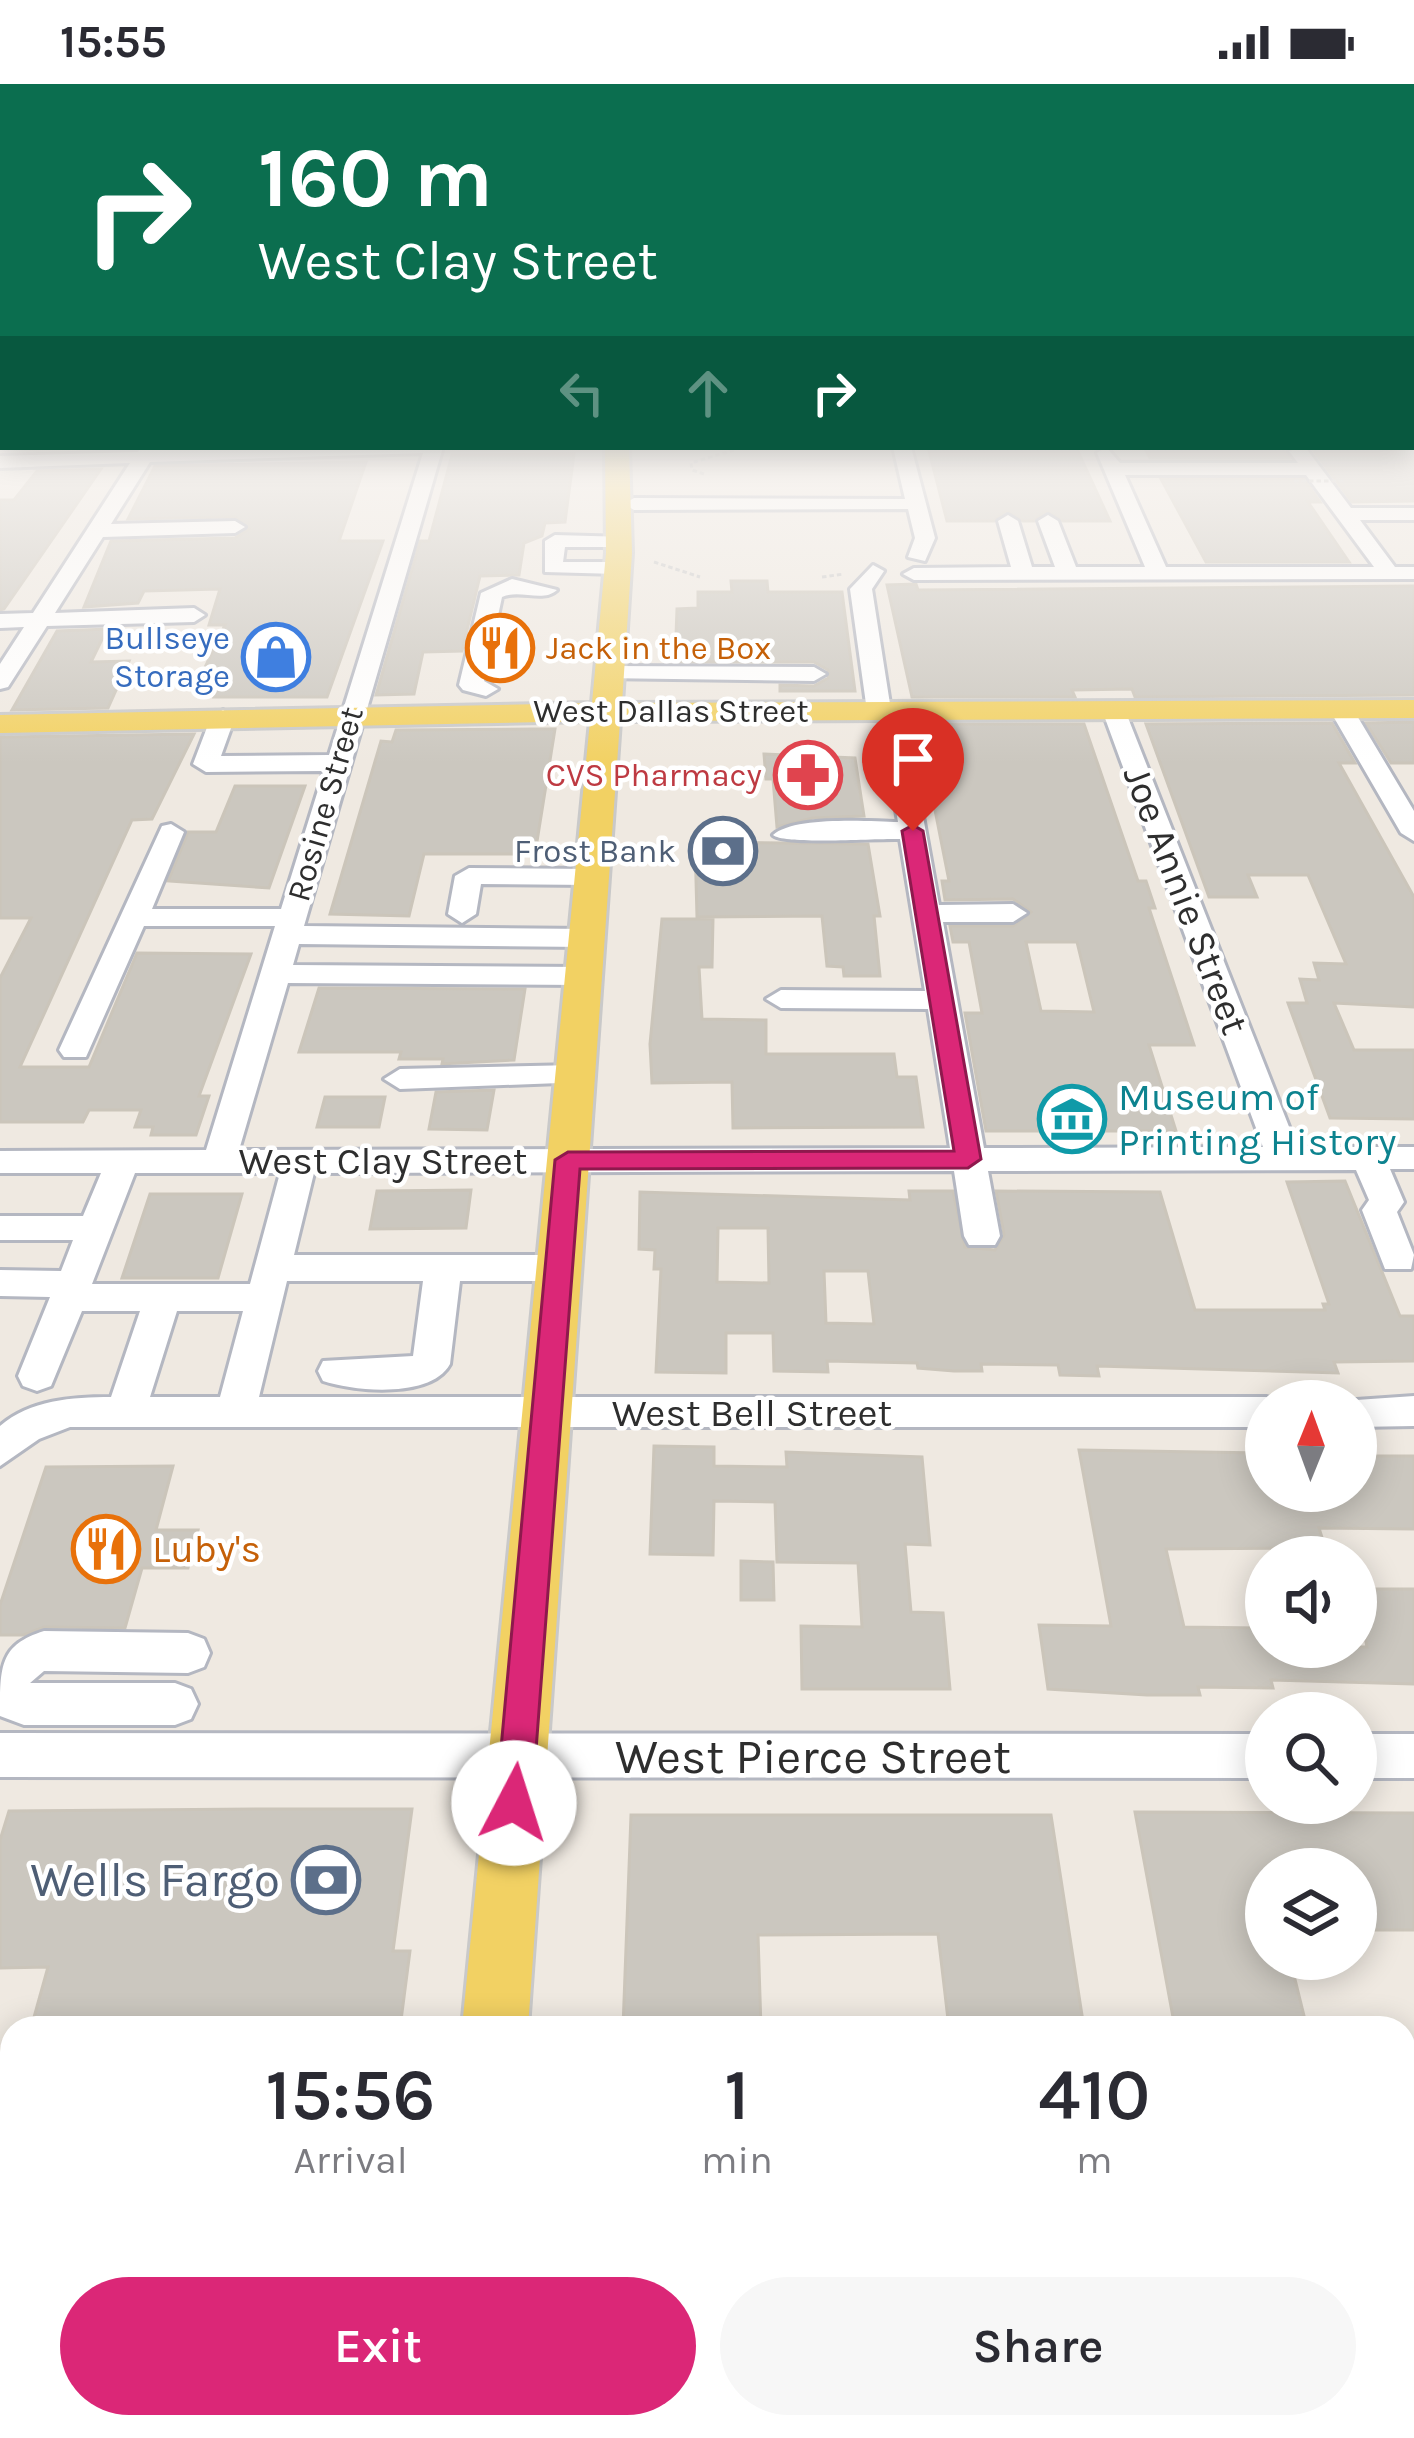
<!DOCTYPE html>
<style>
body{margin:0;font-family:Karla,sans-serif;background:#f7f7f7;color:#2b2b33;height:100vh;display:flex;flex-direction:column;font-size:45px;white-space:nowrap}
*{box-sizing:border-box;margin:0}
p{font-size:39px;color:#7c7c81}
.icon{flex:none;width:66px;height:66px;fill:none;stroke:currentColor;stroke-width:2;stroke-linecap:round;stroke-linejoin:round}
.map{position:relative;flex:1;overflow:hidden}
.sheet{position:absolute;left:0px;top:1932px;width:1416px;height:423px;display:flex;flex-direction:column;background:#fff;border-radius:36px 36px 0 0;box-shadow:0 6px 30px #0003}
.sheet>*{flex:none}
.top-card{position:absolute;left:0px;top:0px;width:1416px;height:366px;box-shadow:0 6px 30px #0003;background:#0b6e4f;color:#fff;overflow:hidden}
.needle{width:78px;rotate:1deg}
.fabs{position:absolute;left:1245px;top:1296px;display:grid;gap:24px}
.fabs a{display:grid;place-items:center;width:132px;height:132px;border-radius:50%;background:#fff;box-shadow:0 6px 30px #0003;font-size:60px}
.pin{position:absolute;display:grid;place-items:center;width:102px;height:102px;color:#fff;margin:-123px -51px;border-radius:50% 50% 50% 0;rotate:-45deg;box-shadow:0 0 12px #0007}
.pin .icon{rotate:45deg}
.me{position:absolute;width:132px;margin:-66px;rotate:5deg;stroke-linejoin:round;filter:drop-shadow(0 0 9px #0008)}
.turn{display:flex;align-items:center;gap:42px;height:252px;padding:0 60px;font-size:54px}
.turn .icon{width:156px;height:156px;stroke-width:2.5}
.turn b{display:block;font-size:84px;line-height:102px}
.lanes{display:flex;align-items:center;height:114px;padding:0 60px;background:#0003;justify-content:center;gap:60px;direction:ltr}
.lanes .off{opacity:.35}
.eta{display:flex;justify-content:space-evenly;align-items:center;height:204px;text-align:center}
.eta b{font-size:72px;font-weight:600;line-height:84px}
.action{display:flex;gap:24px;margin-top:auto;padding:24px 60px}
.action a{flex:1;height:138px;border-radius:72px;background:#db2777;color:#fff;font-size:48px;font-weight:600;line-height:138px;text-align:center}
.action a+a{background:#f7f7f7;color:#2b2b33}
.status{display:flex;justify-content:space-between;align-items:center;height:84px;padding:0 60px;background:#fff;direction:ltr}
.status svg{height:33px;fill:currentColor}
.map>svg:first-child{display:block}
.building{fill:#cbc7bf;stroke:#cbc5ba;stroke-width:3;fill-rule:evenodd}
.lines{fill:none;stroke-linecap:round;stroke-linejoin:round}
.minor-casing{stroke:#b4b7c1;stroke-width:6}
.major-casing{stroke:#c9c9c9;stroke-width:6}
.path{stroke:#c9c9c9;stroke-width:3;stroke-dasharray:4.5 3;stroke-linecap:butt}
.minor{fill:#fff;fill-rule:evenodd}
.major{fill:#f2d163;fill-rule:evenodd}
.path-bridge{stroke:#c9c9c9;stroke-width:3;stroke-dasharray:4.5 3;stroke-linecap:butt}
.route{fill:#db2777;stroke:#8e194d;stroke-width:3}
.labels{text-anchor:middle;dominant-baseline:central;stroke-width:9;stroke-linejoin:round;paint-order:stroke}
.far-shop-label{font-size:33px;fill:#366cbe;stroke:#fff;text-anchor:end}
.far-food-label{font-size:33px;fill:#c56008;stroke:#fff;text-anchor:start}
.far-street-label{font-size:33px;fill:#2e2e2e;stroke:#fff}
.far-health-label{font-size:33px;fill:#be3a42;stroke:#fff;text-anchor:end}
.far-service-label{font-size:33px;fill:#4e5e75;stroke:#fff;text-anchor:end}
.street-label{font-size:39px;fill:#2e2e2e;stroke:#fff}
.culture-label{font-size:39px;fill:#0d838f;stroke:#fff;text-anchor:start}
.food-label{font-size:39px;fill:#c56008;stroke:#fff;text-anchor:start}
.near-street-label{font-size:48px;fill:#2e2e2e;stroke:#fff}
.near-service-label{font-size:48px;fill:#4e5e75;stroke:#fff;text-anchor:end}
</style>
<div class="status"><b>15:55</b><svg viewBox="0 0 49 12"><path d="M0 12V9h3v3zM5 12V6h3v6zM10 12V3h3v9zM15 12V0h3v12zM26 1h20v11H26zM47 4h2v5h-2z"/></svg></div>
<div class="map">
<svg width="1414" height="2354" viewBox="0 0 1414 2354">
<rect width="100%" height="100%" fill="#efe9e1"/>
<path class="building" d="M977,363H1076L1110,437H1063L1046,427L1034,437H1023L1006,427L994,437H947L929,367H978Z
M1144,363H1287L1289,374H1150Z
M1311,363H1414V417L1352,418Z
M574,370L565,438L545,439L542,452L524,459L519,491L480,492L462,567L423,568L414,610L376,611L420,457H429L452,371Z
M366,378L339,457H383L327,613H214L221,594H200L225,541H209L220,505L144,507L138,519L84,523L111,457L235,454L249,445L235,433L128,435L155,382Z
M101,385L4,525L0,526V416H14L37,387Z
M1161,395H1304L1320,418H1308L1349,478H1206Z
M731,497H767L768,508H842L855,607H780V601L814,602L828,594V586L814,578H675L677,525L698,524V508H732Z
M916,500L918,506L1414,502V611L1135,613L1132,605L1072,606L1075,613H912L887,501Z
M107,545L91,578L129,577L108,624L12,626L57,547Z
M1414,638V679H1391L1366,639Z
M1332,639L1355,679H1339L1414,813V923L1334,919L1354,966H1414V1035L1330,1034L1288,919H1307L1300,895L1319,896L1314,879L1346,880L1308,791H1248L1257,813H1209L1146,640Z
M918,640H1084L1138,797H1146L1155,824H1149L1194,961H1149L1176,1047H986L965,929H982L969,858H953L950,842H1013L1031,828L1013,815L945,816L942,797H949ZM1026,858H1077L1094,928L1041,927Z
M533,645H555L535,770H424L409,832L330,830L381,657L392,658L396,646Z
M194,650L152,735L132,736L20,983H89L137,869L251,870L199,1012H209L196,1051H151L153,1043H135L141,1026H89L83,1038H0V894L31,834H0V653Z
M764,670L855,674L864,732L813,734L777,743L773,695H766Z
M235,702H305L269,804L168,797L188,748H216Z
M695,758L868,760L880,832H874L880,892H844L843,883L827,882L822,832L697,833Z
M662,835H713L712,883H699L702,935L766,936V970H894L897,993H916L923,1043L733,1044L732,998L652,999L650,960Z
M319,904L525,905L514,976L442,980L443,975H399L401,968H299Z
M494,1006L487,1046L429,1045L436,1008Z
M325,1013H385L379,1043H317Z
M1345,1097L1400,1232H1414V1277L1334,1278L1338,1289L1097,1282L1099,1292L1060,1291L1058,1281L981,1280L982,1287H954L918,1284L917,1279L827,1277L828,1288L774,1287L773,1249H726V1289L656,1288L661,1185H654L655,1166L639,1165L640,1108L910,1116L909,1107H953L965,1163L995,1166L1004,1151L996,1107L1160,1108L1195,1226H1325L1323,1220H1329L1287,1098ZM718,1144H768L769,1199L717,1198ZM824,1187H868L874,1240L826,1239Z
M471,1106L466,1144L370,1145L377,1107Z
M150,1110H242L218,1194H122Z
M654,1362L714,1363V1382L787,1383L786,1368L922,1373L930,1461L905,1460L911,1528L943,1529L950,1605H802L801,1542L862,1543L858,1479L777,1478L775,1418L714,1417L713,1471L650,1470Z
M1079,1366L1262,1369L1266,1407H1356V1372H1414V1445L1319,1444L1328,1473L1295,1472L1293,1464L1166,1465L1184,1543L1258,1544L1263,1563H1367L1356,1505H1414V1600L1271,1596L1273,1604L1198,1603L1200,1611H1147L1048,1605L1039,1541L1111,1542Z
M173,1382L156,1446H198L188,1484H142L125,1544L44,1543L24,1551H0V1521L46,1383Z
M741,1477L773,1478L774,1516H741Z
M264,1725H412L393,1867H410L400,1944H31L48,1883L0,1884V1756L9,1727Z
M1135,1728L1414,1729V1846H1356V1785H1266V1875H1290L1307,1944H1175Z
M631,1731H1051L1084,1944H949L938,1850L758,1851L761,1944H623Z"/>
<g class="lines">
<g class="minor-casing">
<path id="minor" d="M141,363H443L304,842L587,845L602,854L587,863L299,860L293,881L583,883L598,892L583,901L288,899L239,1066L950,1064L928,925L781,924L766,915L781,906L925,907L900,755C876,754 784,761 773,751C793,732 869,737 898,738L881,634L867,627L850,505L873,481L884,487L872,505L890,620L904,627L939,821L1013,820L1027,829L1013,838H943L984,1064L1263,1063L1102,626L1123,621L1297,1063H1414V1085H1390L1404,1118L1397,1128L1414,1171L1411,1185H1385L1362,1126L1369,1116L1356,1086L988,1087L1000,1152L995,1161H969L964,1152L954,1087L314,1089L294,1171H559L572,1175L577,1184L572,1193L559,1197H460L450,1280C432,1314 356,1308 323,1297L318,1287L323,1277L413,1272L423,1197H287L259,1313H1266L1280,1317H1266V1343H70L39,1355L0,1382V1342C30,1316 72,1313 111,1313L140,1227H82L51,1302L37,1307L23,1302L18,1292L50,1213L0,1212V1186L61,1187L73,1156H0V1132H83L101,1089H0V1067L206,1066L275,842H144L86,973H64L59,966L162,742L171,740L184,748L152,825H281L324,687L206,688L193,680L211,633L223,626L235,633L221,672L329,671L423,369L150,378L111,440L235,437L245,443L235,449L103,453L55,529L194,524L205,531L194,538L47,542L8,603L0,605V580L24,543L0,544V530L33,529L130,379L0,384V372L138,368ZM135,1089H280L250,1200H92ZM177,1227H243L220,1313H150Z
M893,363H911L935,454L925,477L908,473L915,454L908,425L634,426L624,420L634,414L905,415Z
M1106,363L1120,379H1298L1289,367L1305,363L1351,424H1414V436H1360L1395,483H1414V495L914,496L903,490L914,484L1011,483L998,437L1008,431L1018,437L1032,483H1055L1038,437L1048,431L1058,437L1076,483H1145L1097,369ZM1125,391H1306L1374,483H1166Z
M555,451L627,453V461L620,463H565L563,478H618L629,484L618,490L545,488V457Z
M512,495L557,506C543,519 520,505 502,513L484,597L498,605L486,612L463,606L459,601L481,509Z
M609,582L814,583L826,590L814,597L601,594V584Z
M1341,618L1353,625L1414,727V757L1401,749L1329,625Z
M469,784L592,785L606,793L592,801L481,800L476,830L462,839L448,830L455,792Z
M575,981L586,984L591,991L586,998L400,1005L384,995L400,985Z
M1414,1312V1342L1356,1343V1317H1342Z
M44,1547L188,1549L204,1555L210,1569L204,1583L188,1589L44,1587L30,1599H175L191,1605L198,1620L191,1635L175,1641H24L0,1632C0,1581 0,1561 44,1547Z
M0,1649L1266,1650V1694L0,1693Z
M1356,1650H1414V1694H1356Z
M0,2314H12V2343H319L324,2354H0Z"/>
</g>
<g class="major-casing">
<path id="major" d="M605,363H629L632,469L622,619L1414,616V634L620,637L528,1944H462L590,637L0,649V631L592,619L606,469Z
M1404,2169H1414V2241H1404Z
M0,2174H12V2246H0Z
M384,2343H532V2354H380Z"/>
</g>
<path class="path" d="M704,390L692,386L691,379L734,366
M654,478L700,493
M822,493L844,490"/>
<use href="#minor" class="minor"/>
<use href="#major" class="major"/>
<path class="path-bridge" d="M1294,397H1346"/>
</g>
<linearGradient id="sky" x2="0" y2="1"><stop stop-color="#7abfeb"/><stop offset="0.52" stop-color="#f8f5f2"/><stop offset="1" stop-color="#f8f5f2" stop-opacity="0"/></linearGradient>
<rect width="1414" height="680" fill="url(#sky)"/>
<path class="route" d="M913,741L923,747L981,1075L968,1084L580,1085L532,1719L527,1731L514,1736L501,1731L496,1719L555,1076L568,1068L954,1067L902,747Z"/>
<defs>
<g id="restaurant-ring" transform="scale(3.45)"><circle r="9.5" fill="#fff" stroke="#e8710a" stroke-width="1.5"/><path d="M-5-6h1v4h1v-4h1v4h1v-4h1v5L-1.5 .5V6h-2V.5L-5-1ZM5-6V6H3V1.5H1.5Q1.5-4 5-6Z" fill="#e8710a"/></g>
<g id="shop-ring" transform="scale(3.45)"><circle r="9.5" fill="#fff" stroke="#3f7fe0" stroke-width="1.5"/><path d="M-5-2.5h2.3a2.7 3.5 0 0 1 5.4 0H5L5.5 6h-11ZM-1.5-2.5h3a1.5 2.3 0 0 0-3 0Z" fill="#3f7fe0"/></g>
<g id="pharmacy-ring" transform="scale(3.45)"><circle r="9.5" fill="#fff" stroke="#e0444e" stroke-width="1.5"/><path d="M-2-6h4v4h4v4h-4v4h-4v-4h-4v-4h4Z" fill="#e0444e"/></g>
<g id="bank-ring" transform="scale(3.45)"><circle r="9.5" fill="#fff" stroke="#5c6f8a" stroke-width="1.5"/><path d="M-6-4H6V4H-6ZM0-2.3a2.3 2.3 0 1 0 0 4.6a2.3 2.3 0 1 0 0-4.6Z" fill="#5c6f8a"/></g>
<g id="museum-ring" transform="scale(3.45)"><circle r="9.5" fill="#fff" stroke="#0f9aa8" stroke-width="1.5"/><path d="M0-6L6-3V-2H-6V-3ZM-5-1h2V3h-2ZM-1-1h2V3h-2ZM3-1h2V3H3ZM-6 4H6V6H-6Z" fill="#0f9aa8"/></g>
</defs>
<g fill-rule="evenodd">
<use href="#restaurant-ring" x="500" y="564"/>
<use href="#shop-ring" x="276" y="573"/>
<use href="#pharmacy-ring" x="808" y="691"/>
<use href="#bank-ring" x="723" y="767"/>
<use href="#museum-ring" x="1072" y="1035"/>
<use href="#restaurant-ring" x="106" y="1465"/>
<use href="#bank-ring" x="326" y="1796"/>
</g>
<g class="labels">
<g class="far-shop-label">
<text x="230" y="554">Bullseye<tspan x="230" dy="38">Storage</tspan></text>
</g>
<g class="far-food-label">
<text x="546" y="564">Jack in the Box</text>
</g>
<g class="far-street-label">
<text x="671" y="627">West Dallas Street</text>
<text transform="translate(325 720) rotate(-74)">Rosine Street</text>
</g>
<g class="far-health-label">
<text x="762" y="691">CVS Pharmacy</text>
</g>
<g class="far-service-label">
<text x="676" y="767">Frost Bank</text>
</g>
<g class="street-label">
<text transform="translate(1186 816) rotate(69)">Joe Annie Street</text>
<text x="383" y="1077">West Clay Street</text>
<text x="752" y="1329">West Bell Street</text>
</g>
<g class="culture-label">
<text x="1118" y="1013">Museum of<tspan x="1118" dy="45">Printing History</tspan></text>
</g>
<g class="food-label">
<text x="152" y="1465">Luby's</text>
</g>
<g class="near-street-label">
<text x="813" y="1673">West Pierce Street</text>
</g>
<g class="near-service-label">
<text x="280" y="1796">Wells Fargo</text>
</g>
</g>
</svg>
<div class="fabs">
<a><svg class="needle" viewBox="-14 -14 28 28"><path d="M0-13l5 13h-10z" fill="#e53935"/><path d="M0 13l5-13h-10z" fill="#7c7c81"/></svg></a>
<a><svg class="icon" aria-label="sound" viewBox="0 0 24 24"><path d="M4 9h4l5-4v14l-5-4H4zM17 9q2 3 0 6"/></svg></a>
<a><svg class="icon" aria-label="search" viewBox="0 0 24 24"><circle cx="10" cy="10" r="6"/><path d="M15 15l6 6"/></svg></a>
<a><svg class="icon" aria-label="layers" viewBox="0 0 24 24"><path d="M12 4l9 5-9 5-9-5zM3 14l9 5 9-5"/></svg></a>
</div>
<div class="pin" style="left:913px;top:747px;background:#d93025"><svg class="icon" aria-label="arrive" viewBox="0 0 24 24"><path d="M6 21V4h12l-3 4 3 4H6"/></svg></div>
<svg class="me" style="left:514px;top:1719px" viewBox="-20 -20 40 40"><circle r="19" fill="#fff"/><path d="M0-13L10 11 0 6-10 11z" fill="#db2777"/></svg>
<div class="top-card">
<div class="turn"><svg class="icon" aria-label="right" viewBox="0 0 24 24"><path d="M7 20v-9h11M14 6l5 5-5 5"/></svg><div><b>160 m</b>West Clay Street</div></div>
<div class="lanes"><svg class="icon off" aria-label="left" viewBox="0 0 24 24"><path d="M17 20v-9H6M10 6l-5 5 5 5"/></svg><svg class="icon off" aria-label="ahead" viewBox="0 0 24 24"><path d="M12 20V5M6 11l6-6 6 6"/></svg><svg class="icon" aria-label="right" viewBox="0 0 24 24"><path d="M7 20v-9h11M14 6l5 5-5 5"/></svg></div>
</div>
<section class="sheet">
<div class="eta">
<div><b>15:56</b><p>Arrival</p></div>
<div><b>1</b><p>min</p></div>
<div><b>410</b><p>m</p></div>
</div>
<div class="action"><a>Exit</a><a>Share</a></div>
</section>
</div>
